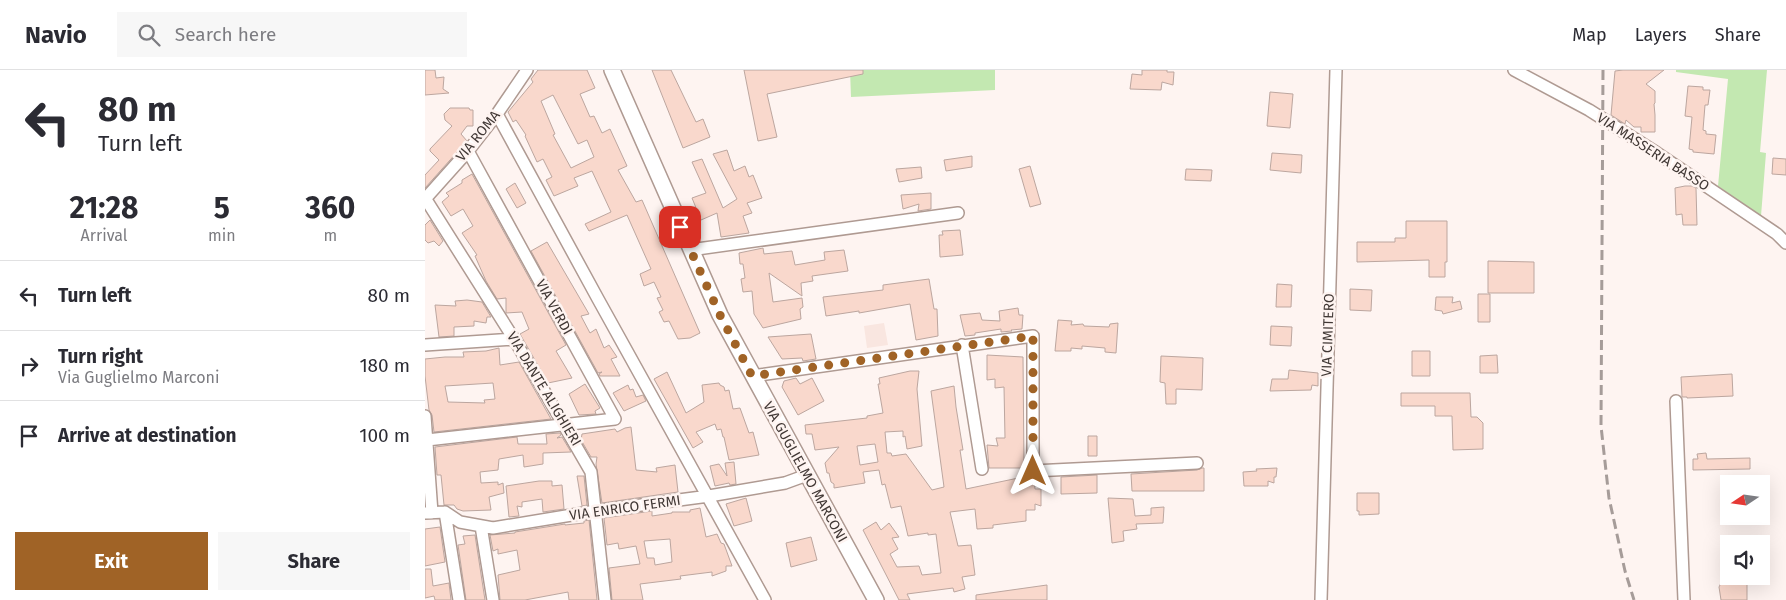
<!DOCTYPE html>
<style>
body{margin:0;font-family:"Fira Sans",sans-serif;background:#f7f7f7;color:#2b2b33;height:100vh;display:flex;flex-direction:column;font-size:19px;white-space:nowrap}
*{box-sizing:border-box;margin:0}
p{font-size:16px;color:#7c7c81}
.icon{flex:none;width:28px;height:28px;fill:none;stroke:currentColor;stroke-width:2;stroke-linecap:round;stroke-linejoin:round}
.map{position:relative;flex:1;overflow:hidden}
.side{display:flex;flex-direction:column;background:#fff;width:425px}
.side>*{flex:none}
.hud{background:#fff;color:#2b2b33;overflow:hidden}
.needle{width:32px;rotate:257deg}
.tools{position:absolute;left:1295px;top:405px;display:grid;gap:10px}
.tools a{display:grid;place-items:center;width:50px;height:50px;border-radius:0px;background:#fff;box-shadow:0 5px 20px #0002;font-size:25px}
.pin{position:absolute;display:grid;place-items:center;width:42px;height:42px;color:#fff;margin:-21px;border-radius:10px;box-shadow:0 2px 8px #0006}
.me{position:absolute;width:55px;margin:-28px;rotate:0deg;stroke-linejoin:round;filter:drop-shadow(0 0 4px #0008)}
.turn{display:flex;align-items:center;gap:18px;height:105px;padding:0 15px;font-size:22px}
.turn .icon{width:65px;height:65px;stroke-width:2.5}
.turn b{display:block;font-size:35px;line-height:42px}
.eta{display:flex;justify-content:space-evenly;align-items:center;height:85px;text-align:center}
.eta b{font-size:30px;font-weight:700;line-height:35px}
.primary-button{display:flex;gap:10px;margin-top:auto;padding:10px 15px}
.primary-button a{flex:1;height:58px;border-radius:0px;background:#a06326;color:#fff;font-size:20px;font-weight:700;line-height:58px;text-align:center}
.primary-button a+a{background:#f7f7f7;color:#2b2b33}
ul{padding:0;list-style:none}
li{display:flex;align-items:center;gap:15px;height:70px;padding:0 15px;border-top:1px solid #e1e1e2}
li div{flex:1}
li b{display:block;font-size:19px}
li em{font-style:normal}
header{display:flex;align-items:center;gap:30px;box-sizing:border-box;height:70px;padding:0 25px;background:#fff;border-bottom:1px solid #e1e1e2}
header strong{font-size:24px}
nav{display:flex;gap:28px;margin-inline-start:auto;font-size:18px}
.search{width:350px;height:45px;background:#f7f7f7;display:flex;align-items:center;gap:12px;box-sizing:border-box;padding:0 18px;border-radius:0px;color:#7c7c81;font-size:19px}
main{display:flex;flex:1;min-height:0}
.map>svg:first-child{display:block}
.built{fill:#f9e6e0}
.green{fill:#c3e8b1}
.building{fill:#f9d8cc;stroke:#bca69f;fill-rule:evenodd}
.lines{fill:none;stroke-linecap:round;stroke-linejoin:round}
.minor-casing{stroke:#af9a92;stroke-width:14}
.tertiary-casing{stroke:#af9a92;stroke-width:18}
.minor{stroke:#fff;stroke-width:11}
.tertiary{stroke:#fff;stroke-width:15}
.rail{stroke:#a69c99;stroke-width:3;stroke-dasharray:10 5;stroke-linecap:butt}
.route{stroke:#a06326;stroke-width:9;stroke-dasharray:0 16.2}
.labels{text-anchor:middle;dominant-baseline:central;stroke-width:5;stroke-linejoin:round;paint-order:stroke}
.street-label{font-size:14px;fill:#413835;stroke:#fef4f1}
</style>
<header>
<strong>Navio</strong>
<div class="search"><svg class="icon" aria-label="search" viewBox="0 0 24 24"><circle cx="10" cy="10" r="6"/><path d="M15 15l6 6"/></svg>Search here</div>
<nav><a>Map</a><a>Layers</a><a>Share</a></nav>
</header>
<main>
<section class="side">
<div class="hud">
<div class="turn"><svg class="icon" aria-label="left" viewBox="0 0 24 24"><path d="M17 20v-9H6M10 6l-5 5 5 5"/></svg><div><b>80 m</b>Turn left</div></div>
</div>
<div class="eta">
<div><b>21:28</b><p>Arrival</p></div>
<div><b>5</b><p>min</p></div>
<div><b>360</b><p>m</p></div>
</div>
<ul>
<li><svg class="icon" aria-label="left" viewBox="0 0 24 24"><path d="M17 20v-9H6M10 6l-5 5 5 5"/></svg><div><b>Turn left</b></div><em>80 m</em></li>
<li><svg class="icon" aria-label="right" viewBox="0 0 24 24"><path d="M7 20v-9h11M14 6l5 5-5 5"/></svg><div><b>Turn right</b><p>Via Guglielmo Marconi</p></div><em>180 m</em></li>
<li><svg class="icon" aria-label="arrive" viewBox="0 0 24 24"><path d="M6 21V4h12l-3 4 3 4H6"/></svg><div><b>Arrive at destination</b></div><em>100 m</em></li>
</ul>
<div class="primary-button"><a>Exit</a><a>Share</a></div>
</section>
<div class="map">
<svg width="1361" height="530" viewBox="0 0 1361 530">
<rect width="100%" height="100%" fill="#fef4f1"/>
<path class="built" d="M459,253L463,275L442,278L439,256Z"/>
<path class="green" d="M425,0H570V20L426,27Z
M1251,0H1342L1335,82L1341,83L1336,146L1293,116L1303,9L1251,2Z"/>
<path class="building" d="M0,0H10L11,8L19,7L18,19L24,23L0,25Z
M113,0H162L170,18L155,24L165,47L169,46L177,63L185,59L202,96L193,100L211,132L217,130L275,263L265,268L253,269L244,251L239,252L234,242L238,240L232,228L236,227L229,212L219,216L215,204L226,199L202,145L164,161L160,154L186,142L167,101L149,108L153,116L129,126L121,110L127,107L118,89L112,92L100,66L101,65L91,50L88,52L83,42L108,12L106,9ZM128,25L153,74L162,70L169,87L146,98L128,65L130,64L116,31Z
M227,0H246L271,52L278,49L285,67L258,78Z
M319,0H438V4L342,24L352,67L333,71Z
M717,0H742V2H749L748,15L737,12L736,20L705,19L707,4L717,5Z
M1198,0H1239L1221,14L1230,21V33L1229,34L1230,45V62H1216V57H1209L1201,50L1200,54L1186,45L1190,1Z
M1263,16L1278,17V20H1285L1283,35H1280L1278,60L1281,61V64L1291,65L1289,84L1268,82V80L1264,79L1267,47L1260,46Z
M845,22L868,24L865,58L842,56Z
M25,38H44L45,40H48V56H42L36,64L42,71L0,118V105L14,90L5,81V79L27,56L20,50L19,44Z
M302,80L309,101L320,96L324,107L328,105L337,128L322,133L327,143L318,146L324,163L296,167L292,143L276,150L267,128L281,123L267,92L277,89L298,138L312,129L288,84Z
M847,83L877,85L876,103L845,100Z
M547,86V97L521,101L519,90Z
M1348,88L1361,89V105L1347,104Z
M605,96L616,134L605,137L594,99Z
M496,97L497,108L474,112L471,99Z
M761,99L787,100L786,111L760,110Z
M47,104L141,275L131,281L147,308L123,313L95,264L104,259L97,242L81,243V228L72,229L61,211L50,186L52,185L37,163L48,156L38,139L26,146L17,132L24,126L21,123L37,113V110Z
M90,113L101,133L92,138L81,119Z
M1260,116H1267L1271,118L1272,155H1258L1257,144L1251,145L1250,118Z
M506,123V139L493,141L494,134L478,139L476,125Z
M5,150L18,171L14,176L9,171L3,173L0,170V155Z
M981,151H1022V192H1020V207H1004V190L932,192V172H970V168H981Z
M535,160L538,185L515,187L514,165H518L517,161Z
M122,172L164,244L156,246L165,263L171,259L179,278L184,275L192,287L186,289L195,306H175L174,304L177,302L173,303L106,181Z
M338,178L339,184L367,181L370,195L400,190L399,182L419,180L423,201L387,206L388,211L376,213L377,226L344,203L348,232L377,228L378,237L375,239L376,249L338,258L329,244L327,221L318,222L316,209L320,208L318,194H315L314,183Z
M1063,191L1109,192V223H1063Z
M504,209L509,239H512L513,266L491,270L485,234L434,243V241L401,246L398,227L458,220V215Z
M852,214L867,215L866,237H851Z
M925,219L947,220L946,241L925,240Z
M1053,224H1065V252H1053Z
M1011,227H1028L1027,233L1035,231L1037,239L1018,244L1017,241L1010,240Z
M42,230L57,232L66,247H62L61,253L49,251V256L29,257V266L14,267L10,235L31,236L30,231Z
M593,238L594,245H598L597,259L586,260L587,261L576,262V259L550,263V265L540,266L535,245L555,243L557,250L575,251L574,241Z
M633,250L647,251L646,255L658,254L659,256L684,257L685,254L693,253L691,283L680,282V278L657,276V279L646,278V281H630Z
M846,256L867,257L866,276L845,275Z
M386,264L391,289L378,291L377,288L357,289L343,267Z
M74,278L75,295L94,292L126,349L9,362L7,345L4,340L0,306V289L20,287H39L38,282L61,281ZM68,313L70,329L59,330L60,333L23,332L20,316Z
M987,281H1005V306H987Z
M562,285L598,287L599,398H564L562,375L573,376L571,368H580L579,317L570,318V309L562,310Z
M1072,285L1073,303H1055V286Z
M736,286L778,288L777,320L751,319V334H741L740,313L735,312Z
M864,300L893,303V316L887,315L886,320L845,321L847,309H863Z
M485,301H494L492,319L497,376L482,379L480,366L478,367V361L460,362L462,383H466L467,386L481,384L507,420L519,417L506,321L529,316L531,337L538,380H535L541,419L603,406L609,408L610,419H616V436L610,434V440H601V451L568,455V458L552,459L550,439L525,442L533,476L546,475L550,505L537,507L540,519L529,522L528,518L482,524L485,530H474L438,460L451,452L456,460L464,453L474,467L467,468L473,479L465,484L472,497L494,496L497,505L516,503L511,464L503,465V463L483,466L476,436L466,438L460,414L457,415L454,400L438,402L440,413L409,418V414L406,412L404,403H402L400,393L414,377L390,380L387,364H381L380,355L442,348V346L458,343L453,314H455L454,308ZM450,374L453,392L435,395L432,376Z
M242,302L261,343L279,332L277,315L294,313L295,315L299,317L300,321L304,320L308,339L315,338L324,363L328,362L334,385L304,390L299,367H298L296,359L292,360L290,354L271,362L278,372L268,378L229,309Z
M1307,304L1308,326L1262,328V327H1257L1256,307Z
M371,308L375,314L387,308L399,331L373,345L357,317L359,311Z
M160,314L175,338L170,341L171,344L154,345L144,324Z
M203,315L205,320L208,319L211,327L218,325L221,331L199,341L188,323Z
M976,323H1045L1046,347H1052L1058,353V379L1028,380L1027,346H1010V336H976Z
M206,357L211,400L232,402L231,398L250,395L253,422L177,433L171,394L172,387H166L156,370L157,364L190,359L192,362L200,358Z
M135,363L136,365L132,368L137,367L146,382L118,383V394L99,397L98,385L74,389L73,400L55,402L56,413L73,412V415L78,413L79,423L64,427L66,440L38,441L32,439L29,435H19L16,405H12L10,377L92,367L93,374H122L121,364Z
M663,366H672V386H663Z
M1281,383L1282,389L1325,388V399L1268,400V389H1273L1272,384Z
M309,392L311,414L305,415L304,413L290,416L285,396L294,394L302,406L300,393Z
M777,398H779V421H707L706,404L772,400Z
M852,398L851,407H849V413L843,411V416H819L818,402L832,401L831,399Z
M672,405V423L636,424V407Z
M152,406H159L162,435L157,436Z
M114,411H127V416L137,415L139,439L118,442L117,429L97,432V437L92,436L94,446L84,447L81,416Z
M932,423H954V444L934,445V441H932Z
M321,428L327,451L309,456L301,434Z
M683,428L708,429L710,446L726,445V438L739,437L738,453L711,454L712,459L698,461L699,471L687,473Z
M275,438L281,467L292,464L296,473L299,474L307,496H301V501L287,506V502L255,506L256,509L215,514L218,530H187L184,498L215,494L211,476L194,479L193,473L182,475L179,448L227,441V446L247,443V442H265V440ZM245,469L247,492L230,495L229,488H222L219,471Z
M164,450L172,530H144L143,522L100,530H75L73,505L95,500L92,480L73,484V479L68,481L65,465L90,463V462L140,454V455L159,453V451Z
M15,457L20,492L0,496V459Z
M50,465L60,530H41L33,475L40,474L38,466Z
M386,467L392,490L366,497L361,473Z
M0,499H6L8,516L24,513L26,530H10L9,526L0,528Z
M1301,508H1322V530H1296L1294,517L1296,513Z
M622,515V530H551V525Z"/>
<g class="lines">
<g class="minor-casing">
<path id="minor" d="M1089,0L1164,40L1232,83L1352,164L1361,173
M72,44L173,229L340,530
M0,128L89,269L166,402L180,530
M0,129L43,81L72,44L102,0
M265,180L533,143
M0,275L89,269
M537,275L557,399
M327,306L608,266V401L772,393
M1251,331L1259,530
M0,346L7,443
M2,370L190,349L43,81
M20,442L34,530
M0,443L20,442L35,452L68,458L171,441L284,426L360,413L382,405
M56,456L68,530
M896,530L911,0"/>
</g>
<g class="tertiary-casing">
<path id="tertiary" d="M187,0L295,245L451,530"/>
</g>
<use href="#minor" class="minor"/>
<use href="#tertiary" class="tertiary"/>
<path class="rail" d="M1178,0L1176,356L1184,428L1200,501L1209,530"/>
</g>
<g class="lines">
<path class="route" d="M255,157L295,245L327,306L608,266V401"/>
</g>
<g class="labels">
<g class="street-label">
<text transform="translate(53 66) rotate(-51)">VIA ROMA</text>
<text transform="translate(1228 82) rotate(33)">VIA MASSERIA BASSO</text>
<text transform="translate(129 237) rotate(61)">VIA VERDI</text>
<text transform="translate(903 265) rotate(-88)">VIA CIMITERO</text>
<text transform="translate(119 319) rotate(59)">VIA DANTE ALIGHIERI</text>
<text transform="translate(380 402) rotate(61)">VIA GUGLIELMO MARCONI</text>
<text transform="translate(200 438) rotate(-8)">VIA ENRICO FERMI</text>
</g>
</g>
</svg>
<div class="tools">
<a><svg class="needle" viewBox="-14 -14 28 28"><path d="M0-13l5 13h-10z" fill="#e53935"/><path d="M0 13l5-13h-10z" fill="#7c7c81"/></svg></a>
<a><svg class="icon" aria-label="sound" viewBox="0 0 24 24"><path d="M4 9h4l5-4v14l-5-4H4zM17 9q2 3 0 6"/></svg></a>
</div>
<div class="pin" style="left:255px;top:157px;background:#d93025"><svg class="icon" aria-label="arrive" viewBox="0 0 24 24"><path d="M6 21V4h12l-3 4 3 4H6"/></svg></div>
<svg class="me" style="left:608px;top:401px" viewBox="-20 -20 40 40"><path d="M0-17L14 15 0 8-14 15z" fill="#a06326" stroke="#fff" stroke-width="4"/></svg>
</div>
</main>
